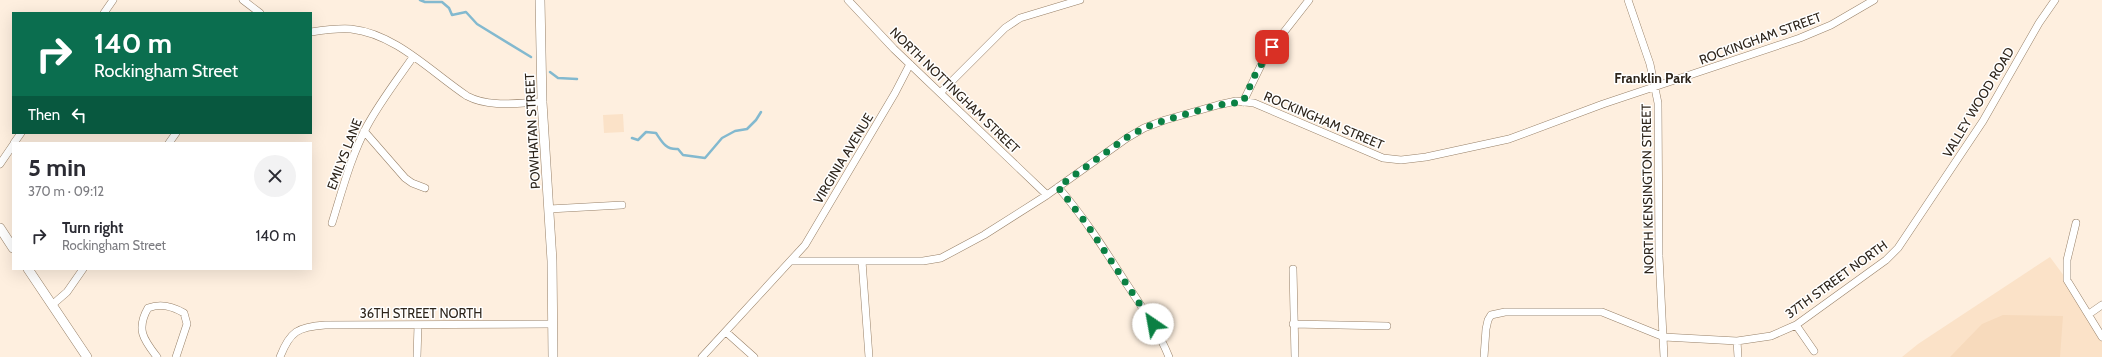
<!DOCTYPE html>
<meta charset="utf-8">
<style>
body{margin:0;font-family:Cabin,sans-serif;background:#f2f2f3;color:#2b2b33;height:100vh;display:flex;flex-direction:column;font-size:15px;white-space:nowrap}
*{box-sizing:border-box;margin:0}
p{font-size:13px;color:#7c7c81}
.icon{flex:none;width:22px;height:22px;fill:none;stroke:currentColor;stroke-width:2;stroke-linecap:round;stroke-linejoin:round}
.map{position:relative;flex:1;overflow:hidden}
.drawer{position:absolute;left:12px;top:142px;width:300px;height:128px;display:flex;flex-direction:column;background:#fff;border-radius:0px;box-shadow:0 4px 16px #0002}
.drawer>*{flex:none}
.banner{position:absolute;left:12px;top:12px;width:300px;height:122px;border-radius:0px;box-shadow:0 4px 16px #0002;background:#0b6e4f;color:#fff;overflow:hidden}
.pin{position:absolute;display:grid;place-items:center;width:34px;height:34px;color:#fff;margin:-17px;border-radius:8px;box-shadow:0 2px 6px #0006}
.me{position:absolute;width:44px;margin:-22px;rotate:327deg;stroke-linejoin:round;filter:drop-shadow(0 0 3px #0008)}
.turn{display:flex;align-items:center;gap:14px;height:84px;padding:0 16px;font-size:18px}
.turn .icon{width:52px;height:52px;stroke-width:2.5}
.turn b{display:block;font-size:28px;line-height:34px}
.then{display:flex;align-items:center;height:38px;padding:0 16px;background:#0003;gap:8px;font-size:15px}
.round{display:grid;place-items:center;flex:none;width:42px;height:42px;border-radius:21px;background:#f2f2f3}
.head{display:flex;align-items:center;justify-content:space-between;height:68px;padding:0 16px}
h1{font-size:24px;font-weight:800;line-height:30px}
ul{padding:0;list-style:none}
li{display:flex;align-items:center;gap:12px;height:52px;padding:0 16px}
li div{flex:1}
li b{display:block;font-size:15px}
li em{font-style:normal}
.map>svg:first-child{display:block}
.built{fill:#fbe2c8}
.green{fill:#f7dabc}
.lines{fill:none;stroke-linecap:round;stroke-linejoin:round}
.stream{stroke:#83b9cf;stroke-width:2.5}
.street-casing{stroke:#978068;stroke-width:8}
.secondary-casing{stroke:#978068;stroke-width:10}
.street{stroke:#fff;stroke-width:7}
.secondary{stroke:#fff;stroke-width:9}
.route{stroke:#0b8043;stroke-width:7;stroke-dasharray:0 12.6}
.labels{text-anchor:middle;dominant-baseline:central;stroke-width:3;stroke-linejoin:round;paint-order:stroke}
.street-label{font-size:13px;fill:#2e251b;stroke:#fff}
.neighbourhood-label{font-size:14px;font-weight:bold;fill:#2e251b;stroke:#fff}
</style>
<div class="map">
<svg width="2102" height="357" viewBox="0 0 2102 357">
<rect width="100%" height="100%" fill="#feefdf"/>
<path class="built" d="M623,114L624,132L604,133L603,115Z
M2050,257L2067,280L2102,339V357H1902L1918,344Z"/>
<path class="green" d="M2003,315L2063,316L2060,357H1950L1982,324Z"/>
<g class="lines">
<path class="stream" d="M420,0L425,2H442L449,8L452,15L466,12L477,24L531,57
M550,72L558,78L577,79
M632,138L638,140L646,132L656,133C662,142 666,150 678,149L683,155L705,158L722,138L735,131L747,129L756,120L761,112"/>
<g class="street-casing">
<path id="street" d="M243,0L260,13
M848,0L894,49L1047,195
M1628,0L1650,64L1658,103L1659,256L1664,357
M104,13L113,0
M311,32C324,30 338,28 351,29C396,34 431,72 467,96C490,108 517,103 542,102
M941,92L1005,28L1020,18L1080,0
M1243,102L1266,55L1309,0
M364,131L405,178L412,183L425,188
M14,143L21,133
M169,143L176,133
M0,164L13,145
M1058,187C1084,217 1105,250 1126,283C1142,307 1158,330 1169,357
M549,209L622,205
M332,223C342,191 351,156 367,126C380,102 397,80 413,57
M2076,223L2067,260V280L2102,337
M791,261H923L941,258L984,235L1047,195L1127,138L1144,128L1165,120L1218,105L1236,101L1254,103L1383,158L1401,160L1426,157L1509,139L1603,104L1800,38L1831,25L1874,0
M862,261L869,357
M1293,269L1295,357
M52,305L67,292L83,269
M2089,314L2102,305
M1293,324L1387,326
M1796,325L1814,351
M726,332L754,357
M1737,341L1738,357
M157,357C143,339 136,329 148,308C161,303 172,306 184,313L187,324L176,357
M280,357C290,331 298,327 325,325L552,324
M417,357L418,325
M702,357L805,245L895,93L910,64
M1484,357L1486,329L1488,320L1491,315L1505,312H1602L1664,337L1737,341L1771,336L1796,325L1886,260L1898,248L1983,121L2039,23L2055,0"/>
</g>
<g class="secondary-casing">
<path id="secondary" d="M540,0L542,102L552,261L553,357
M0,228L13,248
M28,269L87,357"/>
</g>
<use href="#street" class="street"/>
<use href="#secondary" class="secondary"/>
</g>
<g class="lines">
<path class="route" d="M1153,324L1086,223L1058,187L1126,138L1144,128L1165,120L1218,105L1243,102L1255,75L1272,47"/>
</g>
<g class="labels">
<g class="street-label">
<text transform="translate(1760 38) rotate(-20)">ROCKINGHAM STREET</text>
<text transform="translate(955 90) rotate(44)">NORTH NOTTINGHAM STREET</text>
<text transform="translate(1978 102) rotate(-59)">VALLEY WOOD ROAD</text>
<text transform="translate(1324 120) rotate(23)">ROCKINGHAM STREET</text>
<text transform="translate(532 131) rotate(-93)">POWHATAN STREET</text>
<text transform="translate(344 154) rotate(-69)">EMILYS LANE</text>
<text transform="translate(843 158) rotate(-59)">VIRGINIA AVENUE</text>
<text transform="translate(1647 189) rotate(-91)">NORTH KENSINGTON STREET</text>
<text transform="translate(1836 279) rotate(-36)">37TH STREET NORTH</text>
<text x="421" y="313">36TH STREET NORTH</text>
</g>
<g class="neighbourhood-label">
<text x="1653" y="78">Franklin Park</text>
</g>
</g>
</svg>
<div class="pin" style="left:1272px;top:47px;background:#d93025"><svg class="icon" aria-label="arrive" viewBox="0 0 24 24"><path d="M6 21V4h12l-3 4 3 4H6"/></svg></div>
<svg class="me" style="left:1153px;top:324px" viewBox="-20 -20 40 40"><circle r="19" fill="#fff"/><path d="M0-13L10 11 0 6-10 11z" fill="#0b8043"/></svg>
<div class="banner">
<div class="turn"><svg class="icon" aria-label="right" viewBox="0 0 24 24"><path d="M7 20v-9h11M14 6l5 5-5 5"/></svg><div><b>140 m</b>Rockingham Street</div></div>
<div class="then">Then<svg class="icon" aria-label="left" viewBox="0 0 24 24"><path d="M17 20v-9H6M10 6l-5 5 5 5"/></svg></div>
</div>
<section class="drawer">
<div class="head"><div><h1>5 min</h1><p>370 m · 09:12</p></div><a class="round"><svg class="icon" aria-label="close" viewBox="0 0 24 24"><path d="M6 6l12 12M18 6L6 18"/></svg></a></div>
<ul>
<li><svg class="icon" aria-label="right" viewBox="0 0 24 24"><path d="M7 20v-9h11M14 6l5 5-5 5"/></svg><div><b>Turn right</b><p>Rockingham Street</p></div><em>140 m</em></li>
</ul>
</section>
</div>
